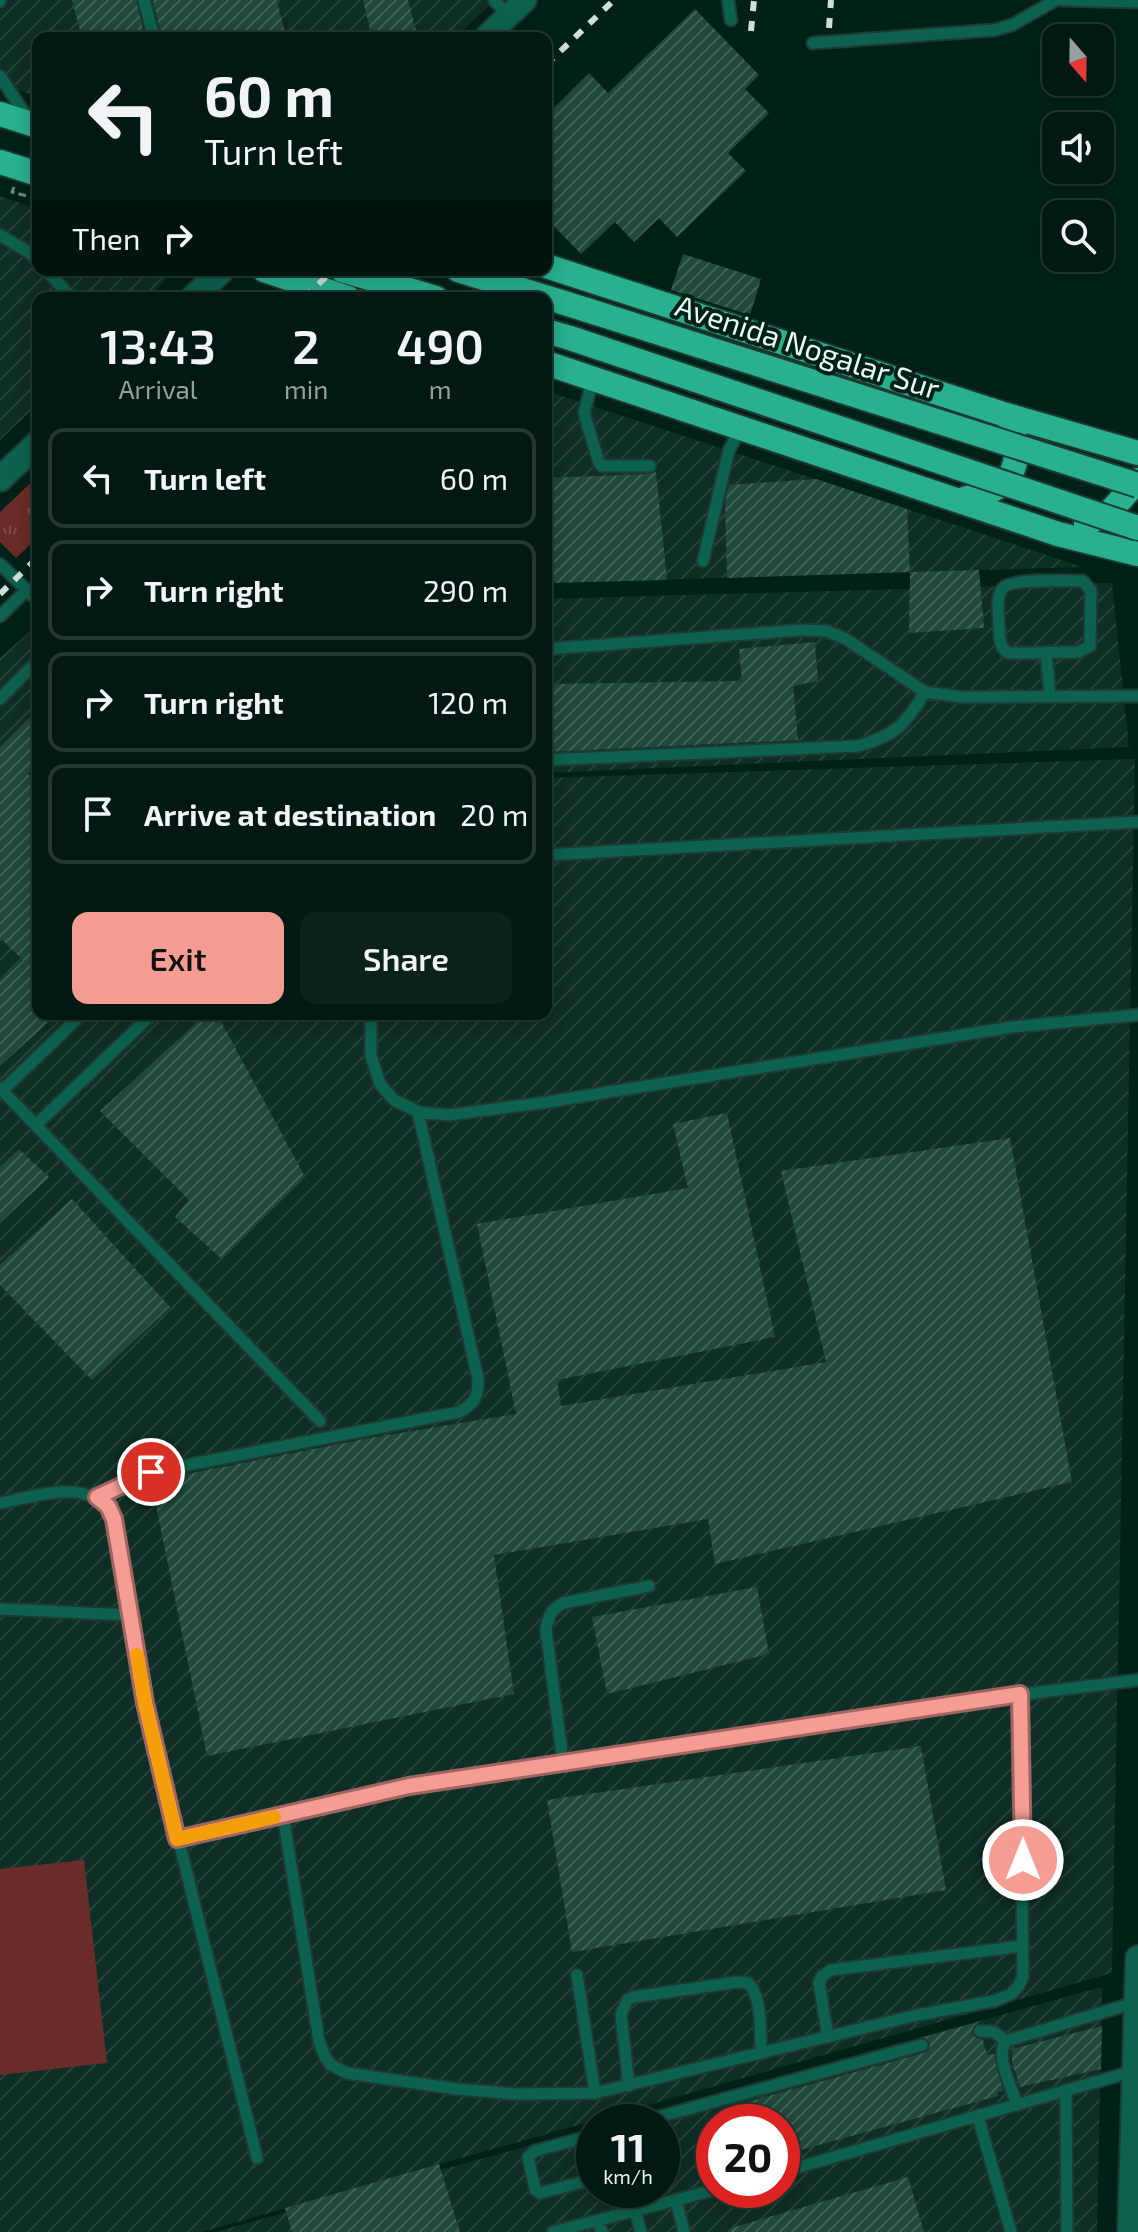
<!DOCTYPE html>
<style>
body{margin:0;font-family:"Exo 2",sans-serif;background:#0b221b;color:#f1f3f6;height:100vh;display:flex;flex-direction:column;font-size:30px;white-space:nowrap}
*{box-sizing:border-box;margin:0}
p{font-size:26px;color:#96a09f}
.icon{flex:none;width:44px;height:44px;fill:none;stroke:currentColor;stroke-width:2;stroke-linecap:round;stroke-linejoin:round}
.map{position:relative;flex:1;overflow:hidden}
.panel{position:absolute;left:32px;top:292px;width:520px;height:728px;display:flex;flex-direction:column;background:#011912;border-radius:16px;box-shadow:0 4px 20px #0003,0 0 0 2px #233832}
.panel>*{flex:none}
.top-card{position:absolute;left:32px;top:32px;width:520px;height:244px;border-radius:16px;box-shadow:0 4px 20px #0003,0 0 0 2px #233832;background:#011912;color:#f1f3f6;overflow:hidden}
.needle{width:52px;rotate:160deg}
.controls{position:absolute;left:1042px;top:24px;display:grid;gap:16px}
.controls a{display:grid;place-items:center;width:72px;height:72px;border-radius:16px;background:#011912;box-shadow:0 4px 20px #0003,0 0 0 2px #233832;font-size:40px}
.speed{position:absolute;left:576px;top:2104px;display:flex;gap:16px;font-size:40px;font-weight:700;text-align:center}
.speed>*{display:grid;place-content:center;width:104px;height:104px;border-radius:50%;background:#011912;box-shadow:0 4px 20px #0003,0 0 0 2px #233832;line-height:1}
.speed small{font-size:20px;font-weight:400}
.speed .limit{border:12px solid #d22;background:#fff;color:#111}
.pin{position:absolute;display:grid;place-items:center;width:68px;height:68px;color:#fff;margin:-34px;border:4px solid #fff;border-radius:50%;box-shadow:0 2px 8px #0007}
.me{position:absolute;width:88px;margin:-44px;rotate:0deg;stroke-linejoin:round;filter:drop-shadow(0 0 6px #0008)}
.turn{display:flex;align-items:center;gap:28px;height:168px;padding:0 40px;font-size:36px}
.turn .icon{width:104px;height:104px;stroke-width:2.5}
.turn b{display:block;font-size:56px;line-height:68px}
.then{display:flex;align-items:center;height:76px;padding:0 40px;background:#0003;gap:16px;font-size:30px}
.eta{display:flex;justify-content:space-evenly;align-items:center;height:136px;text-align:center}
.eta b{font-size:48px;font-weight:600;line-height:56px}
.primary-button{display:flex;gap:16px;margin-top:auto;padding:16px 40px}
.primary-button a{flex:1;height:92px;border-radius:16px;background:#f59c93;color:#111;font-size:32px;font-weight:600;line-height:92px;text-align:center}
.primary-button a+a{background:#0b221b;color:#f1f3f6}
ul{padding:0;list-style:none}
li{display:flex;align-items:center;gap:24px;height:100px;margin:0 16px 12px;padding:0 24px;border:4px solid #233832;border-radius:16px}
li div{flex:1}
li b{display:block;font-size:30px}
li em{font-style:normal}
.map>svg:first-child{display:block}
.industrial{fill:url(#industrial-furrows);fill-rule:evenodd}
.grass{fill:url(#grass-tufts)}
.pitch{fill:#6a2c28}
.building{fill:url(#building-hatch)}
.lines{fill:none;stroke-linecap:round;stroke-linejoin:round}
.service-casing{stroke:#1d3b32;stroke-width:15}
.minor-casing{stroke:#1d3b32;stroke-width:26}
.tertiary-casing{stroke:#1d3b32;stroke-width:28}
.trunk-casing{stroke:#1d3b32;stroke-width:28}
.path{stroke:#6d867e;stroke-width:3;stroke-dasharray:8 4;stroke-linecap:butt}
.service{stroke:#0c624e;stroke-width:11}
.minor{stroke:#0c624e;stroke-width:22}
.tertiary{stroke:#0c624e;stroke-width:24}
.trunk{stroke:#28b08f;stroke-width:24}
.rail{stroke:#cde0d9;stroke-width:6;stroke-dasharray:10 10;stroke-linecap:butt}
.trunk-bridge-casing{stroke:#1d3b32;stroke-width:28;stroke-linecap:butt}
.trunk-bridge{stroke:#28b08f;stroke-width:24}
.route-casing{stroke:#9f6560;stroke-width:20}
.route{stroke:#f59c93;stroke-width:14}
.slow{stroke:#f59e0b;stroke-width:14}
.labels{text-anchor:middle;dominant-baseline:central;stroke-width:8;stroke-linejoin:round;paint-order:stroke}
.street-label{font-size:30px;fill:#e8faf3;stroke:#012118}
</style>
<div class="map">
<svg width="1138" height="2232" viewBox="0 0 1138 2232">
<defs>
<pattern id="industrial-furrows" width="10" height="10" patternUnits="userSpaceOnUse" patternTransform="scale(2)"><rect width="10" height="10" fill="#0f2e26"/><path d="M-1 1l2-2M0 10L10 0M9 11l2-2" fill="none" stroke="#26433b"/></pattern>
<pattern id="grass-tufts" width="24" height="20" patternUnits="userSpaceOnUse" patternTransform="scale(2)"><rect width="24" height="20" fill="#6a2c28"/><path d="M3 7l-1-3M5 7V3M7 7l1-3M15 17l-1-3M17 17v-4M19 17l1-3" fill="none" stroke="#7f4c48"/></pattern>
<pattern id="building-hatch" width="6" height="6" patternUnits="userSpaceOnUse" patternTransform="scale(2)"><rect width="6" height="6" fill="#20483b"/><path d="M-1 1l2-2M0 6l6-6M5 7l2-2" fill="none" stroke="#406358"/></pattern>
</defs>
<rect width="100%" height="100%" fill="#012118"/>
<path class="industrial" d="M0,0H495L455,38H38V97L0,84Z
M0,196L38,209V270H176L147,298H38V404L0,440Z
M546,391L907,509L1083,567L546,583Z
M1112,583L1129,747L546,773V599Z
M38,624V1014H546V778L1135,759L1112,1973L202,2232H0V658Z
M1102,1987L1097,2232H215L594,2128V2190H662V2122H614ZM714,2122H782V2190H714Z"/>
<path class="grass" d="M38,476V537L16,558L0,542V512Z"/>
<path class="pitch" d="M84,1860L107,2063L0,2075V1869Z"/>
<path class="building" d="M72,0H136L145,38H82Z
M153,0H277L286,38H162Z
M363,0H408L418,38H372Z
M695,9L759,75L745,89L769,113L728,153L746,171L677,237L659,218L634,242L615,222L581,254L546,218V116L589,73L608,93Z
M683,254L761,279L750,315L671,290Z
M656,472L667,580L546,583V478L650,474Z
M816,479L907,509L910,572L727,578L725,503L729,485Z
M979,570L984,628L909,633L910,572Z
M815,642L818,681L793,686L798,740L546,752V684L742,681L739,649Z
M38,709V760L26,772L38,784V1014H57L0,1066V982L23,960L0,938V747Z
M206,1014H217L305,1177L222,1259L175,1217L189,1200L100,1111Z
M727,1113L775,1337L557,1380L561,1406L826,1362L781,1171L1010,1138L1072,1482L715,1564L708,1519L494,1555L514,1694L207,1756L151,1481L370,1438L516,1414L477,1224L688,1188L673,1124Z
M19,1149L49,1177L0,1223V1167Z
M72,1199L170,1307L92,1380L0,1285V1265Z
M757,1587L769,1654L607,1694L592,1617Z
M921,1746L946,1890L572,1952L547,1800Z
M978,2022L973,2027L972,2034L976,2038L983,2040L987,2055L994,2054L1003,2091L997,2092L998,2096L782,2155V2122H729L725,2108L924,2053L929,2050L930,2044L924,2037Z
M1102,2026L1101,2069L1020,2087L1012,2062V2049Z
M439,2164L460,2232H292L285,2208Z
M908,2177L924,2232H731V2228Z"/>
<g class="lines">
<g class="service-casing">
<path id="service" d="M144,0L154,38
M494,0L509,16
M728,0L731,20
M1062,0L1138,2
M0,1V0
M813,43L994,30L1012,25L1056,0
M0,76L29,120
M0,235L30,253L38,261
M46,270L72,298
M593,379L584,413L599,463L602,466H650
M703,561L729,450L741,428
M0,564L38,601
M1083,581L1091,591L1090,646L1079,652L1008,653C998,646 1000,637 999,625C999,615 995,597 1003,588C1012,578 1067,581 1083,581Z
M0,616L27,590
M546,649L801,630L827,631L846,639L925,692L962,697L1138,696
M1046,652L1050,696
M0,699L38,660
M546,760L858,746C896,735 905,725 925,692
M546,855L1138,822
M371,1014V1056L380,1084L394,1100L418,1112L448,1115L541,1103L1012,1027L1138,1015
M0,1088L320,1421
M2,1091L82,1014
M36,1125L152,1014
M97,1497L151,1472L459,1412C475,1404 478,1397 478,1379L418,1112
M0,1503C40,1496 92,1475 114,1519L145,1703L257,2158
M0,1609L130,1615
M563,1762L546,1630C548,1616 551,1610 563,1603L649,1586
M283,1815L319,2041L325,2057L331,2065L347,2073L456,2089L516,2094L595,2093L917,2015L994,2001L1011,1994L1018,1987L1023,1977L1020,1694
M177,1839L409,1786L993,1698L1138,1680
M577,1975L595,2093
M980,2031L994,2032L1006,2041
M828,2037L819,1983L822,1976L831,1970L1023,1946
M629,2086L621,2015L627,2000L634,1997L737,1982L748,1983C763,1998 760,2033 761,2053
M1066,2091L1067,2232
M1017,2105C1012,2088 995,2056 1006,2041L1137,2002
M662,2116L669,2155L662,2160
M978,2117L1011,2232
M640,2122L922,2045
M594,2135L535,2151L528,2157L535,2189L540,2193L594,2179
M782,2172L1134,2071
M676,2200L684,2232
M635,2211L641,2232
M598,2220L602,2232
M553,2232L714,2190"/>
</g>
<g class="minor-casing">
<path id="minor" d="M485,38L525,0"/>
</g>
<g class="tertiary-casing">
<path id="tertiary" d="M193,298L222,270
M0,479L38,443
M1130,2232L1138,1958"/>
</g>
<g class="trunk-casing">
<path id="trunk" d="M0,114L38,126
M0,162L38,174
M546,266L1003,414L1138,453
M264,270L348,298
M342,270L436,298
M458,270L587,310
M546,331L570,338
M546,363L1058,534L1138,554
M961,500C974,495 994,492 1004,483C1018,469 1020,444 1011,427
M1086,524L1110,512L1138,480"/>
</g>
<path class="path" d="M14,187L12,192L38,199"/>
<use href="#service" class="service"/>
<use href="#minor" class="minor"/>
<use href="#tertiary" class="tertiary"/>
<use href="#trunk" class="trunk"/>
<path class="rail" d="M829,28L831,0
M751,31L754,0
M546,65L614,0
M304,298L333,270
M0,594L38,557"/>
<g class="trunk-bridge-casing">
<path id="trunk-bridge" d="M587,310L1138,485
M570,338L1138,528"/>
</g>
<use href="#trunk-bridge" class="trunk-bridge"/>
</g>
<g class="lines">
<g class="route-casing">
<path id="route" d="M151,1472L97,1497L108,1506L114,1519L145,1703L177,1839L409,1786L1020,1694L1023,1860"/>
</g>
<use href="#route" class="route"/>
<path class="slow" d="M137,1655L145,1703L177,1839L274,1817"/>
</g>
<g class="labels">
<g class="street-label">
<text transform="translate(808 346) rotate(18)">Avenida Nogalar Sur</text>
</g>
</g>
</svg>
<div class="controls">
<a><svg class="needle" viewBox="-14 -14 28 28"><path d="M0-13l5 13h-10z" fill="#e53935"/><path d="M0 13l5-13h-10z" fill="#96a09f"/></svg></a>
<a><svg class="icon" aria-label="sound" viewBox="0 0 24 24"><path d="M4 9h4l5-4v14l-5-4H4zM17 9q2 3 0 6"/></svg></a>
<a><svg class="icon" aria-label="search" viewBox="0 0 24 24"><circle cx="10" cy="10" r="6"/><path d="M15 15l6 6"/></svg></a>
</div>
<div class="speed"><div>11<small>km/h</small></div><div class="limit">20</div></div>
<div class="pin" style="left:151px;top:1472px;background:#d93025"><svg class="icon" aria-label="arrive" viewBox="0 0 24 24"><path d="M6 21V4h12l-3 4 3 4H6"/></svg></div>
<svg class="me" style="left:1023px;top:1860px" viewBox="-20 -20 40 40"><circle r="17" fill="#f59c93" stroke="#fff" stroke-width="3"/><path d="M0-11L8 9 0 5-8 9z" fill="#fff"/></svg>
<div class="top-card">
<div class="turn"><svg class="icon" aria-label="left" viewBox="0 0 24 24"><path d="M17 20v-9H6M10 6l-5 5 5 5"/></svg><div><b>60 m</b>Turn left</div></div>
<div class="then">Then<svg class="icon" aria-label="right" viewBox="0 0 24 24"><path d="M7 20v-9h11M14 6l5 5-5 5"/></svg></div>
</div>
<section class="panel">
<div class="eta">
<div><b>13:43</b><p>Arrival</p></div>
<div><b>2</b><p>min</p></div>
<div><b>490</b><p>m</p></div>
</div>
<ul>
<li><svg class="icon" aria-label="left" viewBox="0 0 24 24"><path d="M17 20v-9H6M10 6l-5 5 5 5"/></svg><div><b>Turn left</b></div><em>60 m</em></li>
<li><svg class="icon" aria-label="right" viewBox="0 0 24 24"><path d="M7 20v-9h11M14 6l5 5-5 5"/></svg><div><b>Turn right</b></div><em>290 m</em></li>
<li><svg class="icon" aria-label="right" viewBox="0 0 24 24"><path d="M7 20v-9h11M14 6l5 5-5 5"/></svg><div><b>Turn right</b></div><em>120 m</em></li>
<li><svg class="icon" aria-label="arrive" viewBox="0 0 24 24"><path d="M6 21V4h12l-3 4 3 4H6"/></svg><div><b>Arrive at destination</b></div><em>20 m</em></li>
</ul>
<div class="primary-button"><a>Exit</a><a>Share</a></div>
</section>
</div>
